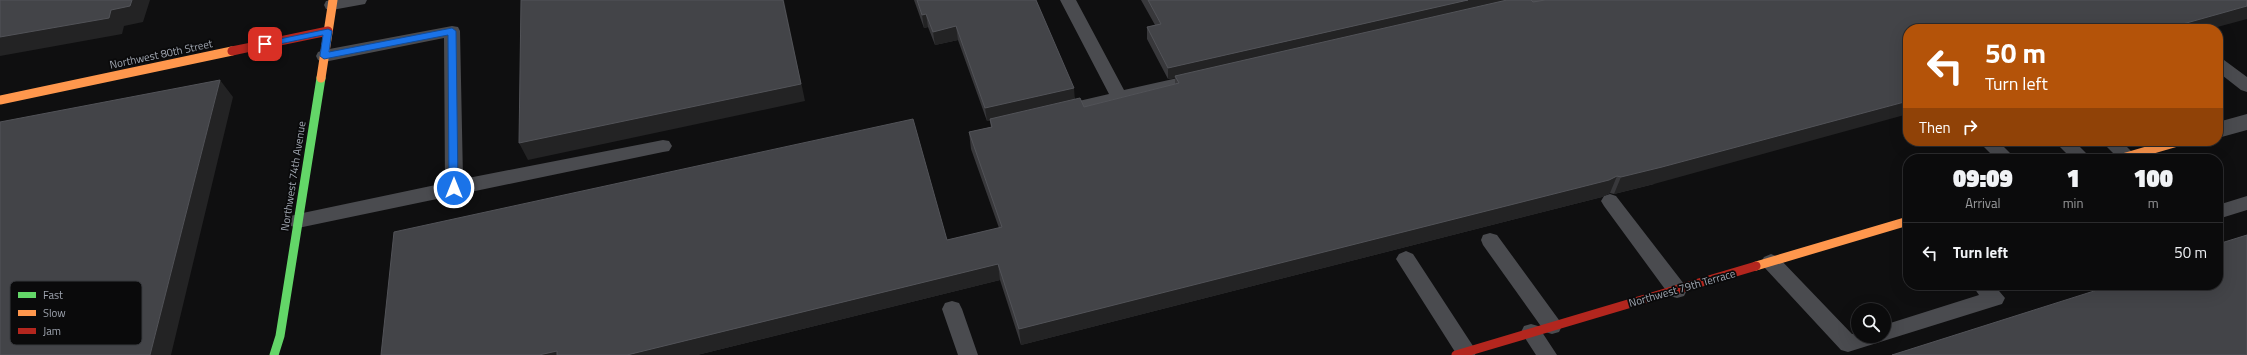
<!DOCTYPE html>
<style>
body{margin:0;font-family:"Titillium Web",sans-serif;background:#19191a;color:#f1f3f6;height:100vh;display:flex;flex-direction:column;font-size:15px;white-space:nowrap}
*{box-sizing:border-box;margin:0}
p{font-size:13px;color:#9a9b9d}
.icon{flex:none;width:22px;height:22px;fill:none;stroke:currentColor;stroke-width:2;stroke-linecap:round;stroke-linejoin:round}
.map{position:relative;flex:1;overflow:hidden}
.sheet{position:absolute;left:1903px;top:154px;width:320px;height:136px;display:flex;flex-direction:column;background:#0b0b0c;border-radius:16px;box-shadow:0 4px 16px #0002,0 0 0 1px #2b2b2d}
.sheet>*{flex:none}
.banner{position:absolute;left:1903px;top:24px;width:320px;height:122px;border-radius:16px;box-shadow:0 4px 16px #0002,0 0 0 1px #2b2b2d;background:#b45309;color:#fff;overflow:hidden}
.fabs{position:absolute;left:1851px;top:303px;display:grid;gap:8px}
.fabs a{display:grid;place-items:center;width:40px;height:40px;border-radius:50%;background:#0b0b0c;box-shadow:0 4px 16px #0002,0 0 0 1px #2b2b2d;font-size:20px}
.pin{position:absolute;display:grid;place-items:center;width:34px;height:34px;color:#fff;margin:-17px;border-radius:8px;box-shadow:0 2px 6px #0006}
.me{position:absolute;width:44px;margin:-22px;rotate:0deg;stroke-linejoin:round;filter:drop-shadow(0 0 3px #0008)}
.turn{display:flex;align-items:center;gap:14px;height:84px;padding:0 16px;font-size:18px}
.turn .icon{width:52px;height:52px;stroke-width:2.5}
.turn b{display:block;font-size:28px;line-height:34px}
.then{display:flex;align-items:center;height:38px;padding:0 16px;background:#0003;gap:8px;font-size:15px}
.eta{display:flex;justify-content:space-evenly;align-items:center;height:68px;text-align:center}
.eta b{font-size:24px;font-weight:800;line-height:28px}
ul{padding:0;list-style:none}
li{display:flex;align-items:center;gap:12px;height:60px;padding:0 16px;border-top:1px solid #2b2b2d}
li div{flex:1}
li b{display:block;font-size:15px}
li em{font-style:normal}
.map>svg:first-child{display:block}
.lines{fill:none;stroke-linecap:round;stroke-linejoin:round}
.lane{fill:#4a4b4f;fill-rule:evenodd}
.street{fill:#4a4b4f;fill-rule:evenodd}
.fast{stroke:#63d668;stroke-width:9}
.slow{stroke:#ff974d;stroke-width:9}
.jam{stroke:#b3261e;stroke-width:9}
.wall{fill:#38383b}
.shaded-wall{fill:#232324}
.building{fill:#434448;stroke:#525358}
.route{fill:#1a73e8;stroke:#114b97}
.labels{text-anchor:middle;dominant-baseline:central;stroke-width:3.5;stroke-linejoin:round;paint-order:stroke}
.street-label{font-size:11px;fill:#a0a6b1;stroke:#0a0a0b}
.key{fill:#0a0a0b;stroke:#37393d;stroke-width:1}
.key-label{font-size:11px;fill:#a0a6b1}
</style>
<div class="map">
<svg width="2247" height="355" viewBox="0 0 2247 355">
<rect width="100%" height="100%" fill="#0f0f10"/>
<g class="lines">
<path class="lane" d="M332,0H367L365,4L332,10L326,9L324,5L326,1Z
M1060,0H1076L1124,90L1200,73L1206,75L1208,79L1206,83L1200,85L1059,117L1053,115L1050,111L1053,107L1109,94Z
M1521,0H1553L1551,4C1539,7 1523,13 1511,10L1509,6L1511,2Z
M452,26L458,27L460,31L463,179L663,140L669,141L672,146L669,151L663,152L298,228L291,226L289,221L291,216L298,214L445,183L444,38L324,62L318,60L316,56L318,52L324,50Z
M2218,58L2224,60L2247,77V92L2241,90L2218,72Z
M1978,141H1998L2016,159H1996Z
M2054,141H2074L2092,159H2072Z
M2101,141H2121L2137,157L2136,159H2119Z
M1610,194L1616,196L1684,284L1687,290L1684,296L1677,298L1670,296L1604,206L1601,201L1604,196Z
M2247,196V210L2218,219V205Z
M1490,233L1497,235L1559,320L1562,326L1559,332L1552,334L1545,332L1483,245L1481,240L1483,235Z
M1406,251L1413,254L1473,346L1476,352L1475,355H1457L1396,259L1399,254Z
M1771,254L1778,257L1852,334L1858,333V336H1884V325L1979,295L1972,285H1994L2005,298L2002,304L1848,352L1841,350L1764,267L1761,262L1764,257Z
M952,301L959,303L962,309L978,355H958L942,309L945,303Z
M1531,324L1538,326L1557,355H1536L1521,332L1524,326Z"/>
<path class="street" d="M2247,114V130L2218,138V122Z"/>
<path class="fast" d="M274,355L280,336L321,78"/>
<path class="slow" d="M321,78L333,0
M0,100L232,51
M2119,159L2181,141
M1756,266L1908,221"/>
<path class="jam" d="M232,51L328,31
M1456,355L1756,266"/>
</g>
<path class="wall" d="M914,0H1036L1075,99L1084,107L1175,84V78L1168,79L1147,39V27L1155,25L1141,0H1531L1654,184L1614,194L1610,193L1602,197L1021,345L1000,280L697,355H381L947,240L999,228L971,149L969,132L991,127L990,121H987L958,40L935,45L928,27L924,28Z"/>
<path class="shaded-wall" d="M132,0H150L143,22L124,26L122,34L0,56V37L111,10Z
M783,0H784L805,101L528,160L519,143Z
M1468,0H1513L1175,76V78L1168,79V68Z
M2247,6V19L2210,29H2165Z
M926,14L928,27L924,28L922,15Z
M956,26L958,40L935,45L933,32Z
M220,80L233,97L171,355H150Z
M1074,88L1075,101L990,119V121H987L985,108Z
M1908,101V114L1654,184L1614,194L1621,177Z
M1617,176L1610,193L1602,197L1021,345L1019,329Z
M998,264L1000,280L697,355H627Z
M557,351L559,355H539Z"/>
<path class="building" d="M0,0H132L130,6L111,10L109,18L0,37Z
M521,0H783L801,84L519,143Z
M917,0H1036L1074,88L985,108L956,26L933,32L926,14L922,15Z
M1148,0H1468L1168,68L1147,27L1161,24Z
M1507,0H1531L1533,2L1545,0H2247V6L2165,29H1908V101L1662,167L1621,177L1617,176L1609,180L1019,329L998,264L627,355H557V351L539,355H381L394,232L913,119L947,240L1002,227L969,132L992,127L990,119L1080,98L1084,107L1179,83L1175,76Z
M220,80L150,355H0V122Z
M2247,235V355H1892L2113,285H2218V244Z"/>
<path class="route" d="M452,28L456,31L458,188L454,192L449,188L448,35L324,59L320,56L323,35L265,47L261,44L265,42L328,29L332,31L329,52Z"/>
<g class="labels">
<g class="street-label">
<text transform="translate(161 54) rotate(-12)">Northwest 80th Street</text>
<text transform="translate(293 176) rotate(-81)">Northwest 74th Avenue</text>
<text transform="translate(1682 288) rotate(-16)">Northwest 79th Terrace</text>
</g>
</g>
<rect x="10" y="281" width="132" height="64" rx="6" class="key"/>
<rect x="18" y="292" width="18" height="6" fill="#63d668"/>
<rect x="18" y="310" width="18" height="6" fill="#ff974d"/>
<rect x="18" y="328" width="18" height="6" fill="#b3261e"/>
<g class="key-label">
<text x="43" y="299">Fast</text>
<text x="43" y="317">Slow</text>
<text x="43" y="335">Jam</text>
</g>
</svg>
<div class="fabs">
<a><svg class="icon" aria-label="search" viewBox="0 0 24 24"><circle cx="10" cy="10" r="6"/><path d="M15 15l6 6"/></svg></a>
</div>
<div class="pin" style="left:265px;top:44px;background:#d93025"><svg class="icon" aria-label="arrive" viewBox="0 0 24 24"><path d="M6 21V4h12l-3 4 3 4H6"/></svg></div>
<svg class="me" style="left:454px;top:188px" viewBox="-20 -20 40 40"><circle r="17" fill="#1a73e8" stroke="#fff" stroke-width="3"/><path d="M0-11L8 9 0 5-8 9z" fill="#fff"/></svg>
<div class="banner">
<div class="turn"><svg class="icon" aria-label="left" viewBox="0 0 24 24"><path d="M17 20v-9H6M10 6l-5 5 5 5"/></svg><div><b>50 m</b>Turn left</div></div>
<div class="then">Then<svg class="icon" aria-label="right" viewBox="0 0 24 24"><path d="M7 20v-9h11M14 6l5 5-5 5"/></svg></div>
</div>
<section class="sheet">
<div class="eta">
<div><b>09:09</b><p>Arrival</p></div>
<div><b>1</b><p>min</p></div>
<div><b>100</b><p>m</p></div>
</div>
<ul>
<li><svg class="icon" aria-label="left" viewBox="0 0 24 24"><path d="M17 20v-9H6M10 6l-5 5 5 5"/></svg><div><b>Turn left</b></div><em>50 m</em></li>
</ul>
</section>
</div>
